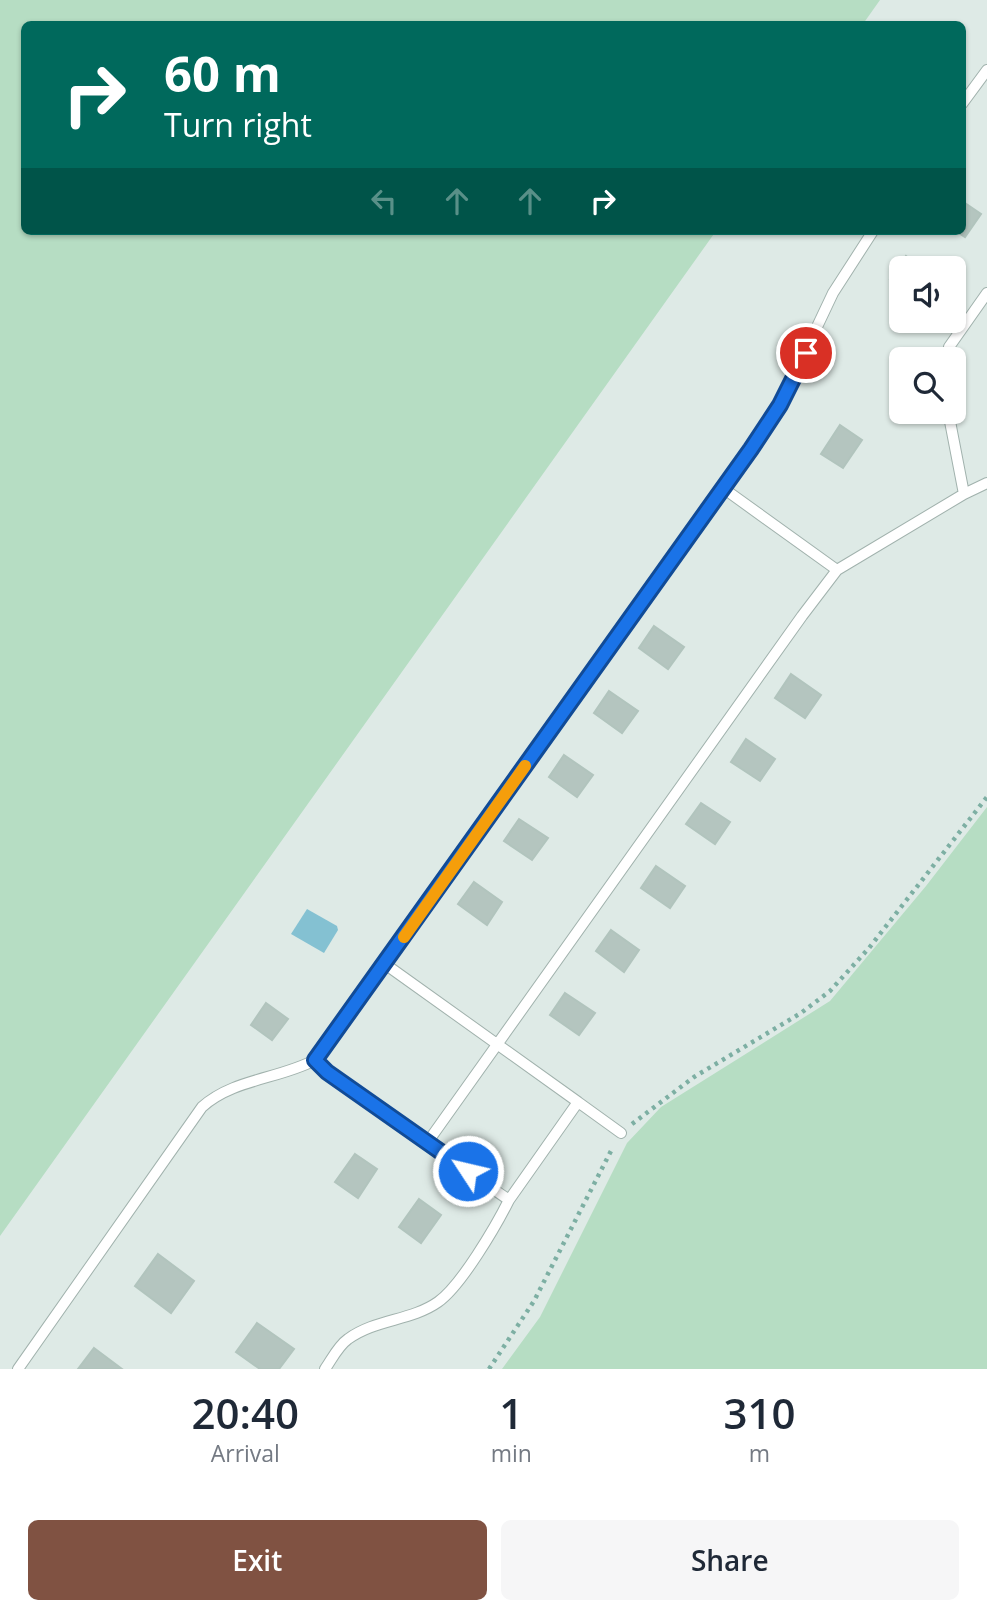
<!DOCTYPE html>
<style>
body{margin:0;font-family:"Open Sans",sans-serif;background:#f6f6f7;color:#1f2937;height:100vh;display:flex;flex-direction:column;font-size:26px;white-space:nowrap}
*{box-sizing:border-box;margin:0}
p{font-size:23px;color:#747a83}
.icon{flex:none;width:38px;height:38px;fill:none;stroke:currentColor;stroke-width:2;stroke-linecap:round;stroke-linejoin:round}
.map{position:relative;height:1369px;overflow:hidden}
.side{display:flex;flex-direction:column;background:#fff;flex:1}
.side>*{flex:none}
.banner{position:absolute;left:21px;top:21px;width:945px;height:214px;border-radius:10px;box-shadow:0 2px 5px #0004;background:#00695c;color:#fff;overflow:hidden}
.fabs{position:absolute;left:889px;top:256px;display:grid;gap:14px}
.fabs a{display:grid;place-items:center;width:77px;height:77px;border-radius:10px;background:#fff;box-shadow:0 2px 5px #0004;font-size:35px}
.pin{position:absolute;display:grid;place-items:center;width:60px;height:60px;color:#fff;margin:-30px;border:4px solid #fff;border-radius:50%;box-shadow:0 2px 7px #0007}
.me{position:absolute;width:77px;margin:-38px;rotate:305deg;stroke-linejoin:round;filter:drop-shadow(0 0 5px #0008)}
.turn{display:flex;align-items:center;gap:24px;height:147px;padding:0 28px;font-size:32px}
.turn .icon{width:91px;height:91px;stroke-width:2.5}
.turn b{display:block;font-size:49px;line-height:60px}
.lanes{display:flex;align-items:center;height:66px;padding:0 28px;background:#0003;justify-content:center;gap:35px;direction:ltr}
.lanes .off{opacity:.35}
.eta{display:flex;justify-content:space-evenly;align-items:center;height:119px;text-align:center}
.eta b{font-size:42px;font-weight:600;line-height:49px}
.button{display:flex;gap:14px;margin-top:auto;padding:14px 28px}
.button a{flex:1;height:80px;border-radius:10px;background:#805242;color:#fff;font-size:28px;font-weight:600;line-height:80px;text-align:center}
.button a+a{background:#f6f6f7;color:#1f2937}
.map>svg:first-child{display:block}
.green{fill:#b6ddc3}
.water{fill:#84c1d2}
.building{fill:#b4c5bf;stroke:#b1c4bd;stroke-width:2}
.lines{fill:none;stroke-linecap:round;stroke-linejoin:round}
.lane-casing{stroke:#a1b2ad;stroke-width:12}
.path{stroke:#7dafa3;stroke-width:4.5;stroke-dasharray:3.5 5;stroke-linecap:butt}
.lane{stroke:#fff;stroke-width:10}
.route-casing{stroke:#114b97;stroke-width:18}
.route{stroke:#1a73e8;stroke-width:12}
.slow{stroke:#f59e0b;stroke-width:12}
</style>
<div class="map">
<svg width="987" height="1369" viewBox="0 0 987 1369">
<rect width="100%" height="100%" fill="#deeae6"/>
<path class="green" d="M0,0H880L863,24H24V231H716L0,1236Z
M987,807V1369H502L540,1317L627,1143L661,1107L830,1001L926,886Z"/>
<path class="water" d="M307,909L337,926L338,930L324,953L291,934Z"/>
<path class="building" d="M962,201L981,214L965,237L956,231H962Z
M906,256L922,268H901V288L890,279Z
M840,425L862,440L843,468L821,454Z
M654,626L684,647L668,669L639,648Z
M791,674L821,695L805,718L775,698Z
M609,691L638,711L622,733L594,713Z
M746,739L775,759L760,781L731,762Z
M564,755L593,775L577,797L549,777Z
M701,803L730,822L715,844L686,824Z
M519,819L548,838L532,860L504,841Z
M656,866L685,886L670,908L641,888Z
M474,882L502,902L487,925L458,904Z
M611,930L639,950L624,972L596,951Z
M565,993L595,1013L579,1035L550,1015Z
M266,1003L288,1019L272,1040L251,1025Z
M355,1154L377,1169L358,1198L335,1182Z
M419,1199L441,1215L421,1243L399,1227Z
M158,1254L194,1281L171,1313L135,1286Z
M257,1323L294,1349L279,1369H260L236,1352Z
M94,1348L122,1369H78Z"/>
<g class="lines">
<g class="lane-casing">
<path id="lane" d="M962,104L987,70
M947,359L949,347L987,293
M723,488L780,405L833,293L873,231
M964,494L987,483
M385,964L723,488L837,570
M578,1102L621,1133
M427,1143L327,1072L315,1060L385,964L578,1102L509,1200L427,1143L802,616L837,570L964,494L948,411
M18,1369L202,1107C233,1079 279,1079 315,1060
M325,1369C332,1359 338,1346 348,1339C375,1319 411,1321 438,1302C461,1286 496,1226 509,1200"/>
</g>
<path class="path" d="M632,1124L694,1077L801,1013L830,991L869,948L987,797
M489,1369L534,1301L613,1147"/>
<use href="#lane" class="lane"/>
</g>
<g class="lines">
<g class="route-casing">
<path id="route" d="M468,1171L327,1072L315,1060L751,449L780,405L806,353"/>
</g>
<use href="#route" class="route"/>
<path class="slow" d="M404,937L525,766"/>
</g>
</svg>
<div class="fabs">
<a><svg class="icon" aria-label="sound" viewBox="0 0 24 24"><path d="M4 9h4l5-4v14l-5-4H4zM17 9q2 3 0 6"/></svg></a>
<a><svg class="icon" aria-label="search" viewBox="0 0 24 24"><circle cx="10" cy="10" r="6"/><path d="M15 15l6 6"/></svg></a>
</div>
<div class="pin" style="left:806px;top:353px;background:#d93025"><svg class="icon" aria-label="arrive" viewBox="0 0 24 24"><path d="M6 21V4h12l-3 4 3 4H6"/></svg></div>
<svg class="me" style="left:468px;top:1171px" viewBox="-20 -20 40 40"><circle r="17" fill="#1a73e8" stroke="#fff" stroke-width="3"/><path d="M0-11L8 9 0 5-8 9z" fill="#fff"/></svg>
<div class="banner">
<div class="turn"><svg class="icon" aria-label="right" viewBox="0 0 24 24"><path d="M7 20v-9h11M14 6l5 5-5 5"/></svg><div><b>60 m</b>Turn right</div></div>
<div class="lanes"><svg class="icon off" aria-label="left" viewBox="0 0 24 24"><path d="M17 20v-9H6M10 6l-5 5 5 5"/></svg><svg class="icon off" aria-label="ahead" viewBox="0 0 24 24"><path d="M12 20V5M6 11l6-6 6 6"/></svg><svg class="icon off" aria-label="ahead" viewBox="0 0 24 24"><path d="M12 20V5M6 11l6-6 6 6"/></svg><svg class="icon" aria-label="right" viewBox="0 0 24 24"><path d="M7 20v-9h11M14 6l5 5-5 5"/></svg></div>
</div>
</div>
<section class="side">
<div class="eta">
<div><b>20:40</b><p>Arrival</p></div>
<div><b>1</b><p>min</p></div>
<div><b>310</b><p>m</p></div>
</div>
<div class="button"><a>Exit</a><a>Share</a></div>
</section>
